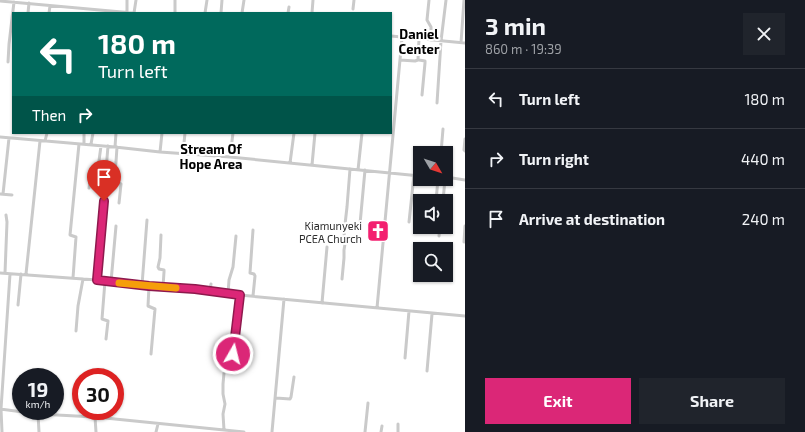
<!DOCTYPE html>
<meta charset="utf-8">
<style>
body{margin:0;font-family:"Exo 2",sans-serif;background:#20242c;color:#f1f3f6;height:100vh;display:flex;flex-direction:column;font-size:15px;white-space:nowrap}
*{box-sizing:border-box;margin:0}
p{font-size:13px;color:#9ea1a6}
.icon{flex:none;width:22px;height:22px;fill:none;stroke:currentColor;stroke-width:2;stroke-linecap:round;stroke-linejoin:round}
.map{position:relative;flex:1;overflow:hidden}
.drawer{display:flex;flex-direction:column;background:#171b24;width:340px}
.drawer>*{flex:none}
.banner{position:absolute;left:12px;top:12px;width:380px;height:122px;border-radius:0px;box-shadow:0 1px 3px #0004;background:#00695c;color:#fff;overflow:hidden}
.needle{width:26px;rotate:129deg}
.fabs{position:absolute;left:413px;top:146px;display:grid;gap:8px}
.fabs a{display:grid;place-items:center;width:40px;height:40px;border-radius:0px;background:#171b24;box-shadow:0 1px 3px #0004;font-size:20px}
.speed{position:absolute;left:12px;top:368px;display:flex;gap:8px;font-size:20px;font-weight:700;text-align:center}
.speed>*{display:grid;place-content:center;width:52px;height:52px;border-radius:50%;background:#171b24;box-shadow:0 1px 3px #0004;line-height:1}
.speed small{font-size:10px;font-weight:400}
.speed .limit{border:6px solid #d22;background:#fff;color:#111}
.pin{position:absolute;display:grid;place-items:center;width:34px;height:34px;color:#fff;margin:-41px -17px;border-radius:50% 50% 50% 0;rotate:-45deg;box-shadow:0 0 4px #0007}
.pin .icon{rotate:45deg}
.me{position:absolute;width:44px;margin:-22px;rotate:8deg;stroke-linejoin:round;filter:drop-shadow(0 0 3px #0008)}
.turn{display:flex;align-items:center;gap:14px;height:84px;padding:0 20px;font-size:18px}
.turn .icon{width:52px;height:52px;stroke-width:2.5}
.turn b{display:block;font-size:28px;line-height:34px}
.then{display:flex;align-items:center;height:38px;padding:0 20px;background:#0003;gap:8px;font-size:15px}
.round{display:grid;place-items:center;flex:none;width:42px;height:42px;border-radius:0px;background:#20242c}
.overview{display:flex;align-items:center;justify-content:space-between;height:68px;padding:0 20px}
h1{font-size:24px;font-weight:700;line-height:30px}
.primary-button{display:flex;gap:8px;margin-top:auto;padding:8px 20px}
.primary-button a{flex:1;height:46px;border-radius:0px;background:#db2777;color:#fff;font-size:16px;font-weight:700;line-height:46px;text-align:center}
.primary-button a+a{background:#20242c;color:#f1f3f6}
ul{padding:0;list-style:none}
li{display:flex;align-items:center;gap:12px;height:60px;padding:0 20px;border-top:1px solid #363941}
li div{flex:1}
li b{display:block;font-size:15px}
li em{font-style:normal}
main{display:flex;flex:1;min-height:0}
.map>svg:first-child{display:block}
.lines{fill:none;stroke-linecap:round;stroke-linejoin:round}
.minor{stroke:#cacaca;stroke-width:3}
.route-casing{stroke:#8e194d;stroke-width:10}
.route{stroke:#db2777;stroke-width:7}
.slow{stroke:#f59e0b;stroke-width:7}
.labels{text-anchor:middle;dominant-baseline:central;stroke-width:4;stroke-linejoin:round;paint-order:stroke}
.poi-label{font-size:11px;fill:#2d2d2d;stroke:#fff;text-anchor:end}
.quarter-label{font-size:13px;font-weight:bold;fill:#000;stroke:#fff}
</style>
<main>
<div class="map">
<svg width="465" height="432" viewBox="0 0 465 432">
<rect width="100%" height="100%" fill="#fff"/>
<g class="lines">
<path class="minor" d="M175,0V13
M429,0L427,20L431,27V40
M0,1L133,13
M353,9L354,0
M28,13L29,3
M49,13L50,6
M127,13V0
M134,13L136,0
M205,13L207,0
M221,13L222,0
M242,13L244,0
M288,13L289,7
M312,13L313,0
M391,36L465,43
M419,39L418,59L419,60L425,61V63L422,95
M461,43L464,0
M400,60L415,61L418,60
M8,62L9,44L14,2
M437,103L441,41L446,0
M0,137L115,147L160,152L230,157L420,176
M465,139L464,150L465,151
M45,141L47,133
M84,144V133
M91,144L93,133
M115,147L116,133
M117,147L116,162L114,178V181L118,182L121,184L119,203
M160,152L162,133
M183,153L185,133
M441,153L443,129
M230,157L233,133
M290,163L294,133
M312,165L315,133
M358,170L362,133
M446,177L465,180
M89,188L92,169L98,168L101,146
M0,194L12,195
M3,194L9,138
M436,201L438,179
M443,201L445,179
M409,222L414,175
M360,224L365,170
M253,230L250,273L254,274L255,276L253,296
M161,235L160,258L158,267L159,269L164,270V272L163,287
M439,236L440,227
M464,242L465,226
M0,273L97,280L149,286L195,289L228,294L465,316
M5,273L7,222L6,215
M26,274L40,141
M73,278L76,237L70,235L79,144
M342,279L344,258V250L345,244L344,233L347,207L350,169
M97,280L108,146
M105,281L102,319L108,321L106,339
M111,282L116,226
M142,285L147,220
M149,286L148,306L155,309L151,354
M210,291L211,284
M228,294L229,280L233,267L236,236
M322,303L327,247
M18,305L21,274
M377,308L402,38
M76,331L78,306L83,279
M233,354L239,295
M405,358L409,311
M427,371L432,314
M103,377L104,370
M276,398L290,399L291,397L294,377
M0,409L38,414L95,417L244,432
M38,414L39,432
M95,417L96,432
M99,418L100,411
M224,430L223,414L225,404L223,394V384L224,373
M2,432L1,409L10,274
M156,432L158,424
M272,432L284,299
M365,432L368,403
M381,432L382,426
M398,432V424"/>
</g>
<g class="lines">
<g class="route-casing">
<path id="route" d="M104,201L97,280L149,286L195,289L240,295L233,354"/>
</g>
<use href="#route" class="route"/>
<path class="slow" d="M119,283L176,288"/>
</g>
<defs>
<g id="church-square" transform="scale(1.15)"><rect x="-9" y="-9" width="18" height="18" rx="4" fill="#f31f6f" stroke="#fff"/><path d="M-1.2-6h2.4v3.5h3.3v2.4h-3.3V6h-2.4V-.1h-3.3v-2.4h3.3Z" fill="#fff"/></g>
</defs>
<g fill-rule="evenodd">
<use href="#church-square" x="378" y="231"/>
</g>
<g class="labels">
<g class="poi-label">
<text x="362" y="225">Kiamunyeki<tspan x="362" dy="13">PCEA Church</tspan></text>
</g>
<g class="quarter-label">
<text x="419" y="34">Daniel<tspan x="419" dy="15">Center</tspan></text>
<text x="211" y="149">Stream Of<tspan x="211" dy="15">Hope Area</tspan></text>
</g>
</g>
</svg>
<div class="fabs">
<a><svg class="needle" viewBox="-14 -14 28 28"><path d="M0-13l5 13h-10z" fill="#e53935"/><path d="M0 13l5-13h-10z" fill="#9ea1a6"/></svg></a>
<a><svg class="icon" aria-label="sound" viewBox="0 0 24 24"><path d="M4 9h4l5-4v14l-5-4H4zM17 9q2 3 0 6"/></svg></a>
<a><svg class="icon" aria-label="search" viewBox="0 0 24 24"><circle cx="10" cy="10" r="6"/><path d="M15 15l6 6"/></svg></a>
</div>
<div class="speed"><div>19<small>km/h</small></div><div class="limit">30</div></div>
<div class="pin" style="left:104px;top:201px;background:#d93025"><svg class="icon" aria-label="arrive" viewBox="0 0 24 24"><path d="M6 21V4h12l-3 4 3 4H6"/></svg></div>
<svg class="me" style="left:233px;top:354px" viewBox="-20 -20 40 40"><circle r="17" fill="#db2777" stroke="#fff" stroke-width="3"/><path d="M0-11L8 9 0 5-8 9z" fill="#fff"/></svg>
<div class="banner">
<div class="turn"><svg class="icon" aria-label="left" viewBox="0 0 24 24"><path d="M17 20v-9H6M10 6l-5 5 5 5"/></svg><div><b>180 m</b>Turn left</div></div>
<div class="then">Then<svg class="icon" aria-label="right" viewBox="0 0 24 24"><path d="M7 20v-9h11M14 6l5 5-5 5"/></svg></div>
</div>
</div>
<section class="drawer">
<div class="overview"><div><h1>3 min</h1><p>860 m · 19:39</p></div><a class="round"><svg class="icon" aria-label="close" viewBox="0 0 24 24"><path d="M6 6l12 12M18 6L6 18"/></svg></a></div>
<ul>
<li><svg class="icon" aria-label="left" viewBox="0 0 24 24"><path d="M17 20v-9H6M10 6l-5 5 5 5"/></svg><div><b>Turn left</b></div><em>180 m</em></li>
<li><svg class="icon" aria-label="right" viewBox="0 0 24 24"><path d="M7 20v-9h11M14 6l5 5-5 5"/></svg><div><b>Turn right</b></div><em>440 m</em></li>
<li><svg class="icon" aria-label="arrive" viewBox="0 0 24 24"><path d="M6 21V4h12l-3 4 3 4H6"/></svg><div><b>Arrive at destination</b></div><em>240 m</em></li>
</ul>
<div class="primary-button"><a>Exit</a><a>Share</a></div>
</section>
</main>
